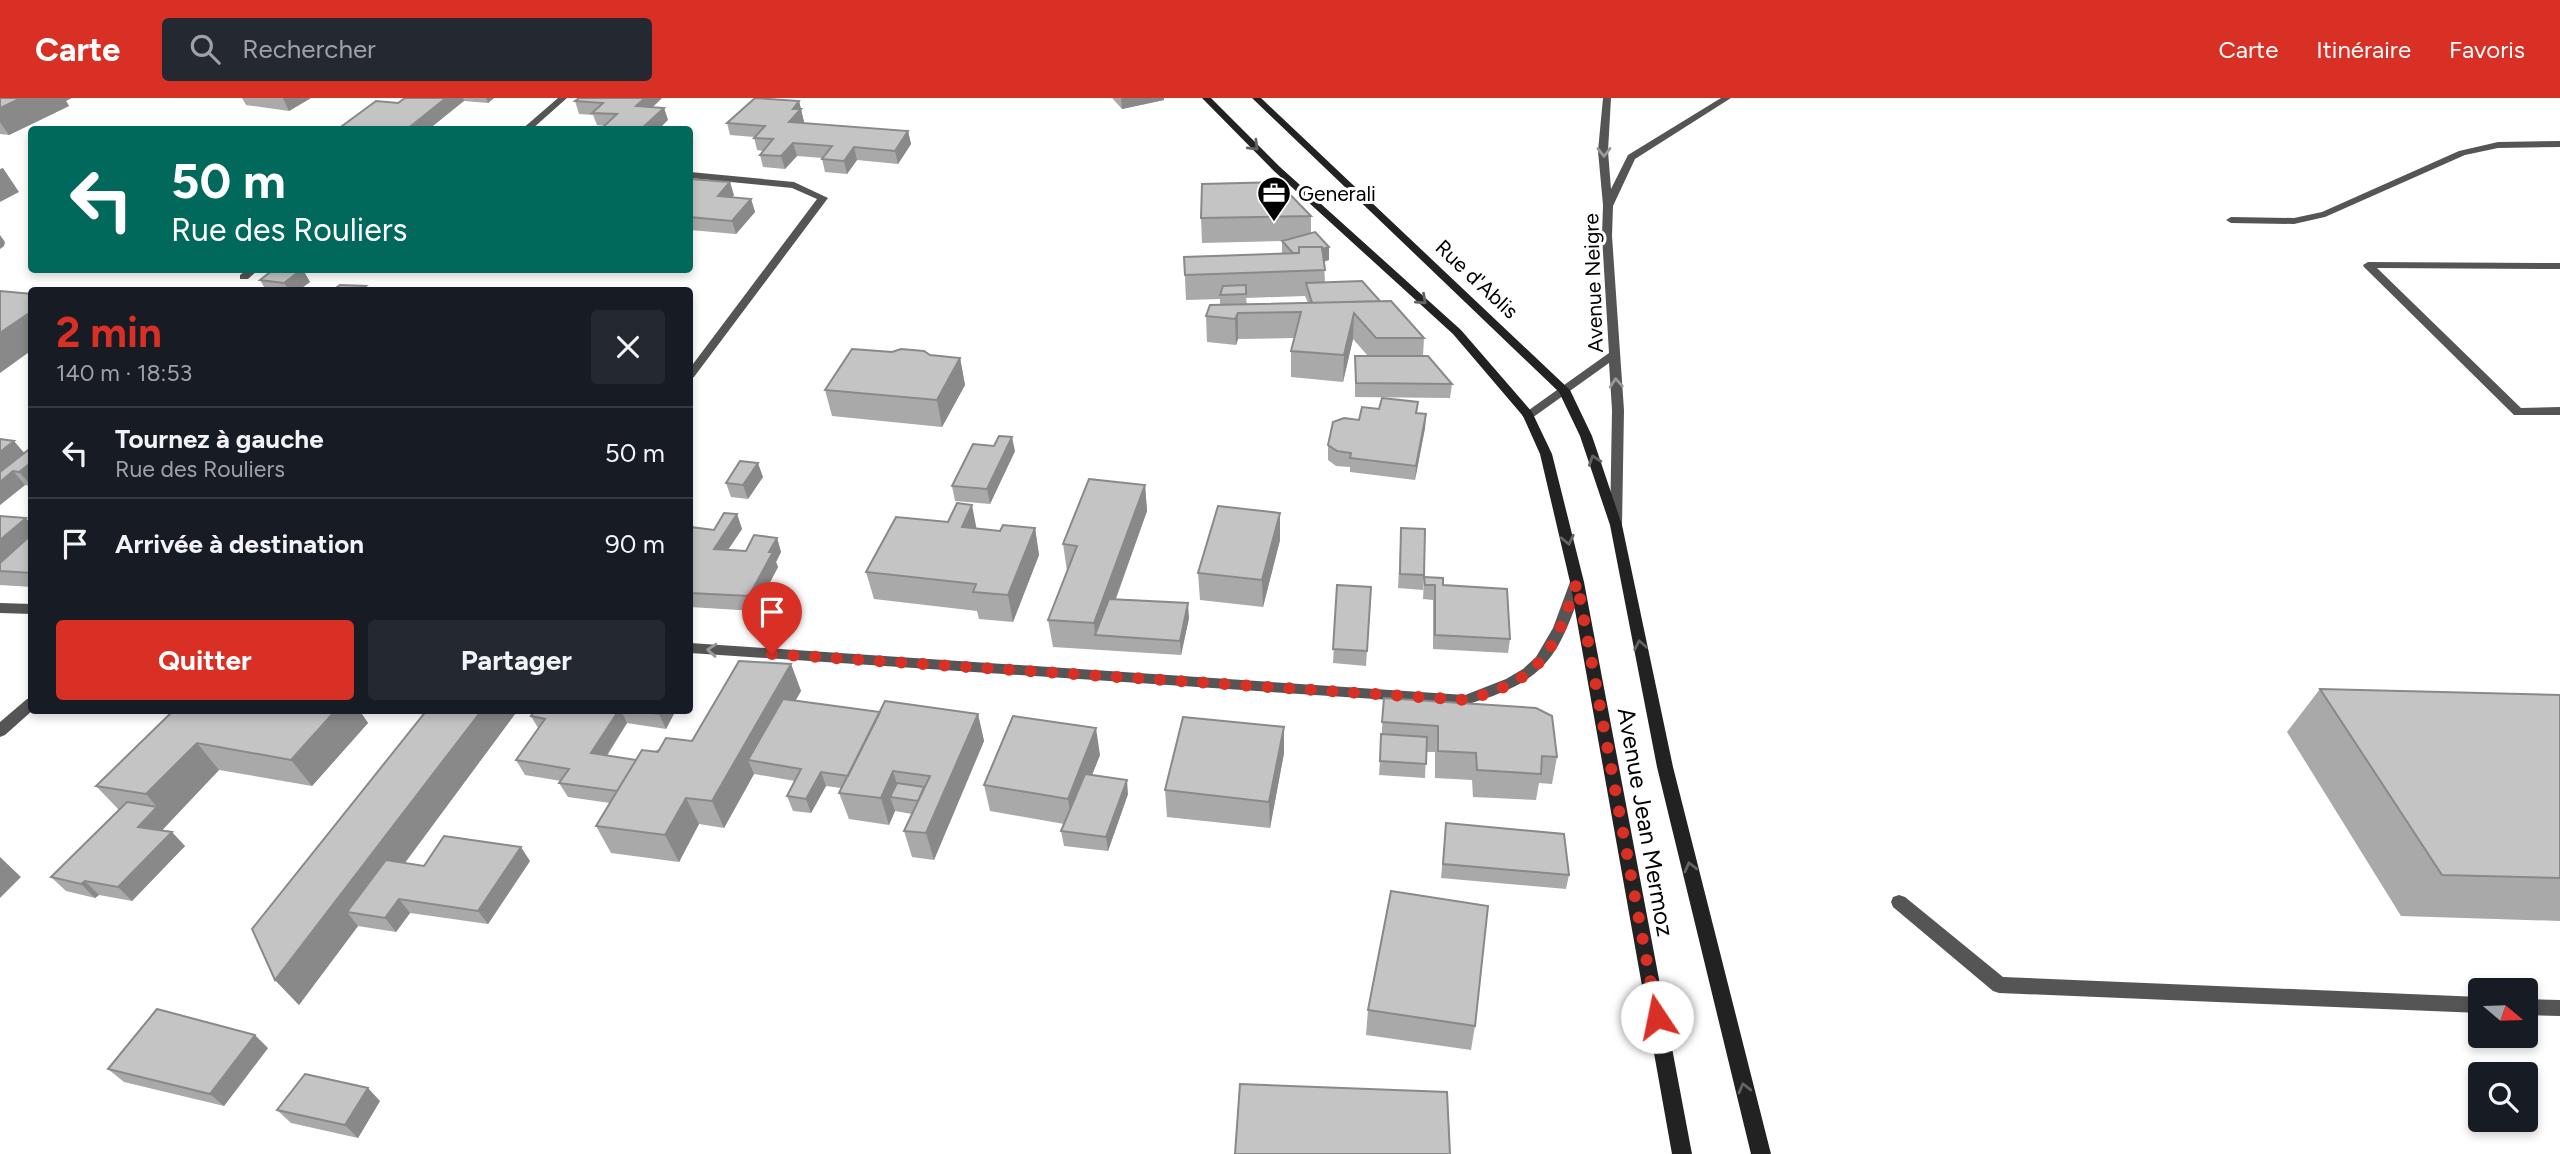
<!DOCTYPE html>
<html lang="fr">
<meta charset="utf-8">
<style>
body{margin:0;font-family:Figtree,sans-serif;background:#242831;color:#f1f3f6;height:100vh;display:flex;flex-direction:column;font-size:26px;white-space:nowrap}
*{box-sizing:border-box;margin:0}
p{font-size:23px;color:#9ea1a6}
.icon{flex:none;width:38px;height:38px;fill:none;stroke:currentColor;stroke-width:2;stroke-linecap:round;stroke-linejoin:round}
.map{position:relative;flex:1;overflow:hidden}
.sheet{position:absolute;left:28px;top:189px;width:665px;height:427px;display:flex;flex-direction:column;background:#171b24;border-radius:7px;box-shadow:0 4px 10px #0003}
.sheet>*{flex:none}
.banner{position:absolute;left:28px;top:28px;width:665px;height:147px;border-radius:7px;box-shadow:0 4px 10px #0003;background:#00695c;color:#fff;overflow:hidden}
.needle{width:46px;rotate:109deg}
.tools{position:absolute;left:2468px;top:880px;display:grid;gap:14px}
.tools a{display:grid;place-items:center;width:70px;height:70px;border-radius:7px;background:#171b24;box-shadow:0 4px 10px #0003;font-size:35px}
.pin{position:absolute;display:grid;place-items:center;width:60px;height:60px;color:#fff;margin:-72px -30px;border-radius:50% 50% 50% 0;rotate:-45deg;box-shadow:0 0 7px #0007}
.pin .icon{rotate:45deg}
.me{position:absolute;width:77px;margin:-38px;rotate:349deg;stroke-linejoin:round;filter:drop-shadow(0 0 5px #0008)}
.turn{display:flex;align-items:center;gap:24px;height:147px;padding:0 28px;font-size:32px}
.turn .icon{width:91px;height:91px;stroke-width:2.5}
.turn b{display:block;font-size:49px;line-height:60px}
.round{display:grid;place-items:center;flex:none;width:74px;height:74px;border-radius:7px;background:#242831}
.overview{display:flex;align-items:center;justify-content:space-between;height:119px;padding:0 28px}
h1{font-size:42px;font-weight:700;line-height:52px;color:#d93025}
.cta{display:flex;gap:14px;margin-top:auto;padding:14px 28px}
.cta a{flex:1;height:80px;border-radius:7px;background:#d93025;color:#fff;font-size:28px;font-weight:700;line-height:80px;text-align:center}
.cta a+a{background:#242831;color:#f1f3f6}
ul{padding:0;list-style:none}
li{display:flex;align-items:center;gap:21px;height:91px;padding:0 28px;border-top:2px solid #363941}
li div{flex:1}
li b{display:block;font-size:26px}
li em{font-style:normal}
header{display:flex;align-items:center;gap:42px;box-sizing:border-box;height:98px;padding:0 35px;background:#d93025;color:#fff}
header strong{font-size:33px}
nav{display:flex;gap:38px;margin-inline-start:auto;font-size:24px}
.search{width:490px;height:63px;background:#242831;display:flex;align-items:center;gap:18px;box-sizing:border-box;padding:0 24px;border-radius:7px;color:#9ea1a6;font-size:26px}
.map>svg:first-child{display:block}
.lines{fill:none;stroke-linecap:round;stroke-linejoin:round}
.service{fill:#555;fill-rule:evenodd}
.minor{fill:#555;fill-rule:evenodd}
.secondary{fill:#222;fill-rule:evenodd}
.wall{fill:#a9a9a9;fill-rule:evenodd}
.shaded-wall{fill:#898989}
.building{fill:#c4c4c4;stroke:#898989;stroke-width:2}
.oneway{stroke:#646464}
.oneway2{stroke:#999}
.route{stroke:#d93025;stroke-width:12;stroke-dasharray:0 21.6}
.labels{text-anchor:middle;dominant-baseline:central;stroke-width:6;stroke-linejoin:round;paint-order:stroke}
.far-poi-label{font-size:21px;fill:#000;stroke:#fff;text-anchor:start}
.far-street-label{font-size:21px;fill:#000;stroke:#fff}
.street-label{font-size:24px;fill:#000;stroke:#fff}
</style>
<header>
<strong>Carte</strong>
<div class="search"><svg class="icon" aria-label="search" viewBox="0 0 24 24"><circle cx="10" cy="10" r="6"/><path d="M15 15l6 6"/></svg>Rechercher</div>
<nav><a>Carte</a><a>Itinéraire</a><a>Favoris</a></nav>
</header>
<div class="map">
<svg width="2560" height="1056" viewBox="0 0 2560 1056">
<rect width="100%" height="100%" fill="#fff"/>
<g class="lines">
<path class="service" d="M2560,43V49L2498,50L2465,57L2325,119L2294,126L2231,125L2226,122L2231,119L2294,120L2322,114L2459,53L2498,44Z"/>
<path class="minor" d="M558,0H567L531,32H521Z
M1603,0H1611L1608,53L1611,91L1628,57L1721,0H1731L1635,61L1613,108L1612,138L1624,312L1622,427L1616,431L1610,427L1612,312L1609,265L1532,320H1524L1522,317L1609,255L1602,138L1603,107L1598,53Z
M690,74L794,84L828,100L694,279L690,280V270L817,101L792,90L690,80Z
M2368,164L2560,165V171L2377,170L2521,310L2560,309V317H2514L2364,169L2363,167Z
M247,172H258L248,181H240V177Z
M1577,479L1584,484C1557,563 1546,583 1465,607L690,555V545L1465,597L1506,581L1523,571L1536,559L1553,530L1570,484Z
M0,505L32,506V516L0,515Z
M32,600L33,612L5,637L0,639V624L27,601Z
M1899,797L1905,799L2003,879L2480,899V915L1999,895L1993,893L1893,809L1891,804L1893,799Z
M2525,901L2560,902V918L2525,917Z"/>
<path class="secondary" d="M1202,0H1211L1280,69L1461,232L1532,314L1552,356L1584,484L1692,1056H1672L1570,484L1540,356L1523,318L1453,236L1274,73Z
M1252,0H1261L1570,292L1592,338L1622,427L1673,669L1771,1056H1751L1657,669L1610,427L1580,338L1559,294Z"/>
</g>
<path class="wall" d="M0,0L66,3L69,8L9,37L0,36Z
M242,0H311L289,13L246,7Z
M405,0H494L488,5L464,3L338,31L398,5Z
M579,0H662L653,9L664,10L668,22L605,28L597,27L593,17L579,16L575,3Z
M1112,0H1164V2L1122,11Z
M799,3L804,24L802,25L908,33L911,46L898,66L857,62L847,76L825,74L822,61L823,60L797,58L785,71L763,69L760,57L763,53L757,52L754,39L730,37L727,25Z
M690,81L734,97L732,99L751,101L755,114L736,136L690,132Z
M1311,118V136L1329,162L1324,164L1325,184L1380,203L1424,240L1423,258L1452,286L1450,300L1355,299V258H1368L1353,241L1343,284L1291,279V253L1294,240L1238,241L1236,247L1207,244L1206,218L1220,207V201L1186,202L1184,159L1282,155V143L1202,145L1201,120ZM1305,198L1308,205L1247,206L1246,200Z
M156,172H189L186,174Z
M273,172H303L310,184L299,192H266L260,182Z
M930,257L960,260L965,287L942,329L832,318L825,292Z
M1418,304L1417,315L1426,316L1425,330L1415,382L1350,374V369L1336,368L1328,362V347L1359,322L1379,311Z
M0,341L31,388L25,387L0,407Z
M1015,353L990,406L955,403L952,388Z
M763,379L748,401L731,399L726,385Z
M1145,387L1147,413L1116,501L1189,520L1181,557L1053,549L1048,522L1067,473L1063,446Z
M737,416L742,431L728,452L746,453L777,440L781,454L776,464L778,469L755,513L690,509V429L714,432Z
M0,418L32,427V489L0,487Z
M977,430L1000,433L1035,430L1039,457L1013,524L979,521L977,513L874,501L866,474Z
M1401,430L1424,477L1423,492L1398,490Z
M1280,442L1263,509L1200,502L1198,475Z
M1424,479L1510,541L1508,555L1433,551V502L1423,501Z
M1337,487L1371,489L1366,568L1333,565Z
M791,566L801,593L795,602L880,614L978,616L984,643L934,762L912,759L904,733L912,716L895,713L889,727L849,721L839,695L841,690L826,688L811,715L793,713L787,698L795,683L754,676L724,730L699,726L679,764L611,755L596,728L610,705L568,699L559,685L561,683L525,677L516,662L538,630L531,618L535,612H676L666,631L627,625L607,658L636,662L659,651L692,643Z
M2320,591L2560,597V823L2401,818L2287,634Z
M1384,600L1557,659L1552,686L1539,685L1536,702L1473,699L1472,682L1435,680V654H1426L1425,680L1379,677Z
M174,612H359L368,625L312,688L219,672L162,732L185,748L132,803L99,797L95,800L66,793L51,779L119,712L96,688Z
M518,612L405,765L424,768L530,763L488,826L410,815L396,834L358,828L299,907L275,882Z
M1284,629V655L1270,730L1167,719L1165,692Z
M1100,657L1092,677L1128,696L1108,753L1064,748L1061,733L1064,726L990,713L984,687Z
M1446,725L1569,777L1566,791L1441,780Z
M1368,912L1475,928L1471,952L1366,937Z
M268,950L224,1008L124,984L108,971Z
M380,1003L358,1040L291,1025L277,1012Z"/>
<path class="shaded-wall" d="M21,0H72L66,3L69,8L9,37L0,24V10Z
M283,0H311L289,13Z
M446,0H463L464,3L428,32H406Z
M486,0H494L488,5Z
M645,0H662L640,20L636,8Z
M1121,0H1164V2L1122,11Z
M799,3L804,24L792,37L789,24L793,11Z
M664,10L668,22L658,32H640Z
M908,33L911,46L898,66L895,53Z
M793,45L797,58L785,71L781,58Z
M854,49L857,62L847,76L844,63Z
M3,70L19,94L0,104V71Z
M730,84L734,97L722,111L718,98Z
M751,101L755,114L736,136L732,123Z
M0,137L5,144L4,148L0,151Z
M1329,149V162L1294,170V157Z
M301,172H303L310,184L299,192H289L284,185Z
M32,213V252L0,275V235Z
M1238,215V241L1236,247L1235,221Z
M1354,215L1353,241L1343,284L1344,257Z
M960,260L965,287L942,329L937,302Z
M1426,316L1425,330L1415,382L1416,368Z
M1012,339L1015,353L990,406L987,391Z
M14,343L32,364V388L19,374L13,373L25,387L0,407V354Z
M758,365L763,379L748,401L743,387Z
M1145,387L1147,413L1102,538L1095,537L1094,525Z
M972,407L977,433L962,429Z
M1280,415V442L1263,509L1262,482Z
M737,416L742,431L719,465L714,451Z
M26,420L32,427V462L0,473V442Z
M1035,430L1039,457L1013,524L1008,497Z
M777,440L781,454L776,464L778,469L755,513L749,498Z
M1188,505L1189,520L1181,557L1180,543Z
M791,566L801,593L761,664L748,662L754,676L724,730L712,703Z
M336,612H359L368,625L312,688L291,662Z
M482,612H518L366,817L347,814L358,828L299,907L275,882Z
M619,612H621L627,625L599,669L591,655Z
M661,612H676L666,631L659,616Z
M978,616L984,643L934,762L926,735Z
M1284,629V655L1270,730L1269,704Z
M1096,630L1100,657L1072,727L1068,701Z
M197,645L219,672L152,743L138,729L157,709L146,696Z
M893,673L901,700L890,699L895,713L889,727L881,700Z
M821,674L826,688L811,715L806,701Z
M1127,682L1128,696L1108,753L1106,739Z
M686,700L699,726L679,764L665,737Z
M172,734L185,748L132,803L118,789Z
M521,749L530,763L488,826L478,813Z
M0,759L21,779L0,800Z
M85,783L99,797L95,800L81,786Z
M399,801L410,815L396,834L385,820Z
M255,937L268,950L224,1008L210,996Z
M368,990L380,1003L358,1040L345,1027Z"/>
<path class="building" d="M0,0H21L0,10Z
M405,0H446L406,32H311L314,29L338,31L376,3L398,5Z
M579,0H645L636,8L664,10L640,32L601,31L617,16L592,15L603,5L575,3Z
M755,0L799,3L793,11H801L789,24L908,33L895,53L854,49L844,63L822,61L832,48L793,45L781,58L760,57L773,41L754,40L765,28L727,25Z
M690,81L730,84L718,98L751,101L732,123L690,119Z
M1278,84L1311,118L1201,120L1202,86Z
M1315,134L1329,149L1322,151V149H1299V155H1293L1282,143Z
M1299,149H1322L1325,172L1185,177L1184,159L1299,155Z
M273,172H301L284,185L260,182Z
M1362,183L1380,203L1312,205L1306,185Z
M340,187L366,188L361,192H333Z
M1246,187V196L1220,197L1223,188Z
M0,193L32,196V213L0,235Z
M1391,203L1424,240H1376L1354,215L1344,257L1291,253L1301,214L1238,215L1235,221L1206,218L1210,207Z
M852,251L892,254L901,251L924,253L930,257L960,260L937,302L825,292Z
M1355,258H1428L1452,286L1356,285Z
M1382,300L1418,304L1416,315L1426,316L1416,368L1350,360L1351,355L1337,353L1328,347L1333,324L1344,320L1359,322L1362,309L1379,311Z
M999,338L1012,339L987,391L952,388L973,346L994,348Z
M0,341L14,343L0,354Z
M32,349V364L19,374L13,373L0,384V374Z
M740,363L758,365L743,387L726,385Z
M1089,381L1145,387L1094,525L1048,522L1077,448L1063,446Z
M957,405L972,407L962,429L1000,433L1003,427L1035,430L1008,497L973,494L976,486L866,474L896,419L948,424Z
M1218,408L1280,415L1262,482L1198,475Z
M724,415L737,416L714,451L746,453L754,437L777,440L769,454H773L749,498L690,495V429L714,432Z
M0,418L26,420L0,442Z
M1401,430L1425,431L1424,477L1400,476Z
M32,436V475L0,473V465Z
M1424,479L1443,480V487L1507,491L1510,541L1435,537V487H1425Z
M1337,487L1371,489L1367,553L1333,551Z
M1109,501L1188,505L1180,543L1095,537Z
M739,563L791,566L712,703L686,700L665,737L596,728L642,652L658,654L666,640L692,643Z
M2320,591L2560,597V780L2442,777Z
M1384,600L1536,610L1552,618L1557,659L1542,658L1541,676L1477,672L1476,655L1438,653V628L1382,624Z
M783,601L880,614L848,678L821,674L806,701L787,698L801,671L748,662Z
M885,603L978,616L926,735L904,733L930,678L893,673L881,700L839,695Z
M174,612H336L291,662L197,645L146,696L96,688Z
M427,612H482L275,882L252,831Z
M535,612H619L591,655L636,662L617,693L559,685L569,671L516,662L545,621L531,618Z
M633,612H661L659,616Z
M1013,618L1096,630L1068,701L984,687Z
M1183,619L1284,629L1269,704L1165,692Z
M1381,636L1427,639L1426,666L1380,663Z
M1085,676L1127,682L1106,739L1061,733Z
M897,685L924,689L918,703L890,699Z
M127,704L157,709L138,729L172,734L118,789L85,783L81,786L51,779Z
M1446,725L1564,736L1569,777L1443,766Z
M444,738L521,749L478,813L399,801L385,820L347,814L386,762L424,768Z
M1391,793L1488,808L1475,928L1368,912Z
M157,911L255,937L210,996L108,971Z
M305,976L368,990L345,1027L277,1012Z
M1240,986L1447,994L1450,1056H1235Z"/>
<defs><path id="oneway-chevron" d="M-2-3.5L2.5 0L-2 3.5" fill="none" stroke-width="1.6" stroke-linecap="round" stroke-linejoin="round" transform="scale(1.75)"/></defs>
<g class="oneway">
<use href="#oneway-chevron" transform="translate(1254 48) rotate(45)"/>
<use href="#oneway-chevron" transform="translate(1422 202) rotate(42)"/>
<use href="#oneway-chevron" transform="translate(1594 362) rotate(-109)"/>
<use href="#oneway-chevron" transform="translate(1568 442) rotate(78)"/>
<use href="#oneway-chevron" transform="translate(1640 547) rotate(-101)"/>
<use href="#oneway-chevron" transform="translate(1690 769) rotate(-104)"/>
<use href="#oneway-chevron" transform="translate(1744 990) rotate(-104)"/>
</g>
<g class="oneway2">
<use href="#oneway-chevron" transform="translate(1604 54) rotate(89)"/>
<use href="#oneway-chevron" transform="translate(1616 285) rotate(-94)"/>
<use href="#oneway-chevron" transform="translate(712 552) rotate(-176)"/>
</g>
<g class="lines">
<path class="route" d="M772,556L1465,602C1542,582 1553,556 1577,484L1657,919"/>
</g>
<defs>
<g id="office-pin" transform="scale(1.75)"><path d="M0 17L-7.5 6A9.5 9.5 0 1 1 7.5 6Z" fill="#000" stroke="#fff"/><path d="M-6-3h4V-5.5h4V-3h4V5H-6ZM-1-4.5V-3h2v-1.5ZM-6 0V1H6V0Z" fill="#fff"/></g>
</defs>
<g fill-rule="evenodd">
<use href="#office-pin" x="1274" y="95"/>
</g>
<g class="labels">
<g class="far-poi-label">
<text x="1298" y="95">Generali</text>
</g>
<g class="far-street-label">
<text transform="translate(1477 181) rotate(43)">Rue d'Ablis</text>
<text transform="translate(1593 185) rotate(-92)">Avenue Neigre</text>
</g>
<g class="street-label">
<text transform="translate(1646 724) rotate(80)">Avenue Jean Mermoz</text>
</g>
</g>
</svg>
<div class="tools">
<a><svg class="needle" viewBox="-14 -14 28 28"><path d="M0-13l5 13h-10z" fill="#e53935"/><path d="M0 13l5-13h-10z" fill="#9ea1a6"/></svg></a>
<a><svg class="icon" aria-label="search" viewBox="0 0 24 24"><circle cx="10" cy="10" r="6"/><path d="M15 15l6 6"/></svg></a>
</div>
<div class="pin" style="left:772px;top:556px;background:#d93025"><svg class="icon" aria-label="arrive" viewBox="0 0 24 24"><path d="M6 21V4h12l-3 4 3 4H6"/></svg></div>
<svg class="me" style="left:1657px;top:919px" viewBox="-20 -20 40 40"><circle r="19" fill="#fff"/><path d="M0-13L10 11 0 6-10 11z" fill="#d93025"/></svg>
<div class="banner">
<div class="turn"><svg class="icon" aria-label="left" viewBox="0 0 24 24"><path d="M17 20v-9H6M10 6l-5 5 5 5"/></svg><div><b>50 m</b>Rue des Rouliers</div></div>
</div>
<section class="sheet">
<div class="overview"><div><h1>2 min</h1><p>140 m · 18:53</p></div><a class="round"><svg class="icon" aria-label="close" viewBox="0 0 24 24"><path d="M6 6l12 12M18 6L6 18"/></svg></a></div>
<ul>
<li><svg class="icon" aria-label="left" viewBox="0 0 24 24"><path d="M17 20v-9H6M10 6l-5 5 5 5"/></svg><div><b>Tournez à gauche</b><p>Rue des Rouliers</p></div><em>50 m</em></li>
<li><svg class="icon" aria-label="arrive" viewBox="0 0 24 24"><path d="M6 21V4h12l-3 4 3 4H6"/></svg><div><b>Arrivée à destination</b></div><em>90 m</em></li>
</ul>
<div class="cta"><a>Quitter</a><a>Partager</a></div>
</section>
</div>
